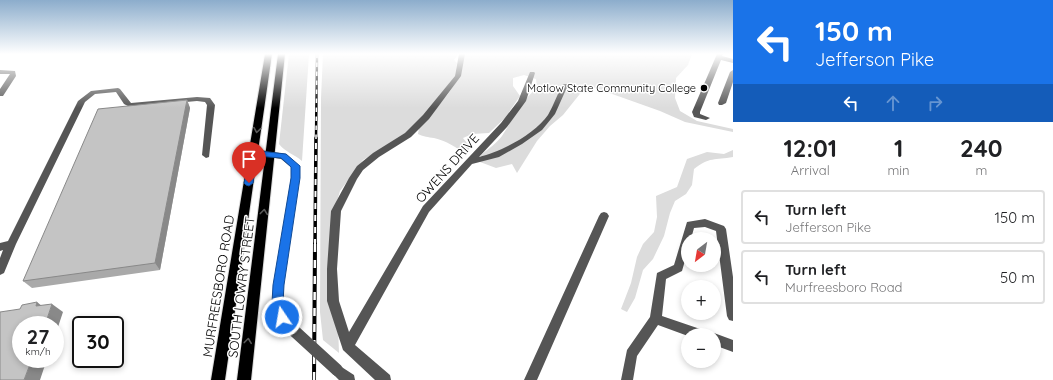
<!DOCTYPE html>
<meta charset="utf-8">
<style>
body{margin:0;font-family:Quicksand,sans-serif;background:#f2f2f2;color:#202124;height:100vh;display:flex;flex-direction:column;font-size:15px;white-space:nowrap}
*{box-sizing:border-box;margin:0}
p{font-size:13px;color:#757577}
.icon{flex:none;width:22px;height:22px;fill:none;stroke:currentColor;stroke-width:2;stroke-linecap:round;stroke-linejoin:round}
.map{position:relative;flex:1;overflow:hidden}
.details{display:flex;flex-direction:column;background:#fff;width:320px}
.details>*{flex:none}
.top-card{background:#1a73e8;color:#fff;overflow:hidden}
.needle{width:26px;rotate:211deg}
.buttons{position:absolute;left:681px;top:232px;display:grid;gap:8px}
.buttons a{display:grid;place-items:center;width:40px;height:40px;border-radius:50%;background:#fff;box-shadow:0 2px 6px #0003;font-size:20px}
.speed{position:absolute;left:12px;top:316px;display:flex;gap:8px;font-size:20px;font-weight:700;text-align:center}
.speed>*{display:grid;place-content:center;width:52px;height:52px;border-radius:50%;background:#fff;box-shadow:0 2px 6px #0003;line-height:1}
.speed small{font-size:10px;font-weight:400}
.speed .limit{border:2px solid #111;border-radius:6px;background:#fff;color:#111}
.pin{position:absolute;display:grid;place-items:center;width:34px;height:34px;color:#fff;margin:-41px -17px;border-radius:50% 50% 50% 0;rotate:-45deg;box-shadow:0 0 4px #0007}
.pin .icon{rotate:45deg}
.me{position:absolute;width:44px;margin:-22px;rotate:348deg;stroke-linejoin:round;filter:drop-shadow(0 0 3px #0008)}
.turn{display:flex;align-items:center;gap:14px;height:84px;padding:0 16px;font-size:18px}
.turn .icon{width:52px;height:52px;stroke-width:2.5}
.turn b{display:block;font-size:28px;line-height:34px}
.lanes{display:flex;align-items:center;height:38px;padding:0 16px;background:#0003;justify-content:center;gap:20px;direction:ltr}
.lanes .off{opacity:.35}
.eta{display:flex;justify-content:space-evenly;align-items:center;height:68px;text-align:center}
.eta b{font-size:24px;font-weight:700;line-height:28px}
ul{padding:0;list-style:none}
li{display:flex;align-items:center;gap:12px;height:54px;margin:0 8px 6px;padding:0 8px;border:2px solid #e0e0e0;border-radius:4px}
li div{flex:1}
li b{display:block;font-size:15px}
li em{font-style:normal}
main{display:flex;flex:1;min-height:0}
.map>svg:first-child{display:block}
.green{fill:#dcdcdc}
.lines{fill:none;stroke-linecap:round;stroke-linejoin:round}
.major-casing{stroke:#dbdbdb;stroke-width:2}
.minor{fill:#555;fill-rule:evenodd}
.major{fill:#000;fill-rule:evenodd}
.rail-far2-casing{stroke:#000;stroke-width:2.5}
.rail-far1-casing{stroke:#000;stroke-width:3.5}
.rail-casing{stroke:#000;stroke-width:4}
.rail-far2{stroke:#fff;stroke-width:1.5;stroke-dasharray:4.5;stroke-linecap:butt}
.rail-far1{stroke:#fff;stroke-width:2;stroke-dasharray:6;stroke-linecap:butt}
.rail{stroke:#fff;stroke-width:2.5;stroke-dasharray:8;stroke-linecap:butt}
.minor-bridge{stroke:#555;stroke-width:12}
.wall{fill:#a9a9a9}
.shaded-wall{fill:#898989}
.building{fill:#c4c4c4;stroke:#898989}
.oneway{stroke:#595959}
.route{fill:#1a73e8;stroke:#114b97}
.poi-dot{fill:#000;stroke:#fff;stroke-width:1.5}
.labels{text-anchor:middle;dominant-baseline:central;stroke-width:3;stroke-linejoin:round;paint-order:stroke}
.far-poi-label{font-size:11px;fill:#000;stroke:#fff;text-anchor:end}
.street-label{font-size:13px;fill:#000;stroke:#fff}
</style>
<main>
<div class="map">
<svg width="733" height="380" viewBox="0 0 733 380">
<rect width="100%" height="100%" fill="#fff"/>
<path class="green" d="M289,54H309L302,161C294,154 285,152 279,144Z
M323,54H458L454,60L457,63L455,76L420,120L404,136L363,160L340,191L334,211L339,353L323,340L320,312L321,98Z
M463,54H692L688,65L676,78L675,98L680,111L697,121L733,129V132L685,122L660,111L587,85L563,115L550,126L537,141L517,173L512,164L496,168L480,162L481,155C488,149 497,143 502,136C513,119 521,101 537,88L536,79L524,75L513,78V86L520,96L505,118L489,133L472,134L463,138L470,147L466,155C457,147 446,141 434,138C428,137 424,137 418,134L419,128L448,94L460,76Z
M733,150V157C715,160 709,157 694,169L692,185L686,194L675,201L670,213L664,236L653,259L643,270L635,298L627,312L621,309L631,283L637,257L643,244L654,232L657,217L656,196L677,187L687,159L707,152L724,154Z"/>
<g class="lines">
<g class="major-casing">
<path id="major" d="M265,54H272L225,380H211Z
M278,54H285L251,380H237Z"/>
</g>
<path class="minor" d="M459,54H465L461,76L429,119L411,137L379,157L363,170L357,179L341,211L337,269L339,301L349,332L423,206L501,123L518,101L530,72H534L535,73L526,101L507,127L479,157C501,152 535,134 548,115C554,105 557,94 563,84H567L568,85L555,114L542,130L522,144L499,157L472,164L429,212L355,345L390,375L391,380H375L343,350L327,301V269L331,211L349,178L357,166L373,153L405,133L423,115L455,76Z
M717,54H723L722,56L733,59V63L721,60L700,112V114L710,118L706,120L694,117L692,112Z
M0,70L15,71L16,76L3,96H0V89L10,74H0Z
M733,70V82L726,103L722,105H719L718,103L730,72Z
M118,88L120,89L131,103L197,97L210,98L215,105L209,157L206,158L202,155L207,105L205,102L197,101L130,107L124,104L116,92L95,94L85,102L16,244L4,273L0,275V258L3,250L0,251V243L8,241L78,101L91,91Z
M254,149L286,154L299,166V178L283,285L285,307L296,327L294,331L290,333L286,331L282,326L275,312L273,291L291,178V167L281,159L251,154L250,152Z
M604,212L607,213L609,216L537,380H524L599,216L601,213Z
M705,219L724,226L726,229L733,277V321L729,320L727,316L716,231L705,227L694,228L691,239H688V250L682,271L666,279L662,316L706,331L708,335L688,336L658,325L637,356L633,380H621L627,350L650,317L657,273L674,265L687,222Z
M714,333L733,340V352L714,345V335H710Z
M337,364L354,375L355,380H339L333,374L331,370L333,366Z"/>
<use href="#major" class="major"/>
<g class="rail-far2-casing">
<path id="rail-far2" d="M316,139L317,54"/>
</g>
<g class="rail-far1-casing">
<path id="rail-far1" d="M315,245L316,138"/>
</g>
<g class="rail-casing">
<path id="rail" d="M314,380L315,244"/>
</g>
<use href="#rail-far2" class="rail-far2"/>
<use href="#rail-far1" class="rail-far1"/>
<use href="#rail" class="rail"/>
<path class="minor-bridge" d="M290,327L337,370"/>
</g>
<path class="wall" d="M187,100L190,108L160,270L32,288L23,281Z"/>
<path class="shaded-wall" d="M187,100L190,108L160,270L155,263Z
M37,302L48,311L36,306Z
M52,304L63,312L55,336V325H45Z
M32,359H47L40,380H24Z"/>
<path class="building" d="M187,100L155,263L23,281L98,109Z
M37,302L36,306L52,304L45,325H21V359H32L24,380H0V312L20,309L22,305Z"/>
<defs><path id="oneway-chevron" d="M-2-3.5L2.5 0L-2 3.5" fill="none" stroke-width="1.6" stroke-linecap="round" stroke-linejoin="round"/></defs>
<g class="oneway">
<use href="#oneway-chevron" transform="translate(257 130) rotate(99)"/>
<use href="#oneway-chevron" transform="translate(264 212) rotate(-83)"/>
<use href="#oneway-chevron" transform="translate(248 341) rotate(-83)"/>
</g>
<linearGradient id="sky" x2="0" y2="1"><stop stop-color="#8cadcc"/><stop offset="0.5" stop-color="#fff"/><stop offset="1" stop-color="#fff" stop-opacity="0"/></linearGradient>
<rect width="733" height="108" fill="url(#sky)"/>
<path class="route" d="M251,150L286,154L300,166V178L284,285L283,303L288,317L286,321L282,322L278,321L272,303L273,285L291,178V167L281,158L257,156L253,183L249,186L246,185L244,183Z"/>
<circle class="poi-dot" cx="704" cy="88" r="4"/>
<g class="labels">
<g class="far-poi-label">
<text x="696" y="88">Motlow State Community College</text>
</g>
<g class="street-label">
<text transform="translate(447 168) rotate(-48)">OWENS DRIVE</text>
<text transform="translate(218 286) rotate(-81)">MURFREESBORO ROAD</text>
<text transform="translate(241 287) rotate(-83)">SOUTH LOWRY STREET</text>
</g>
</g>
</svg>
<div class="buttons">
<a><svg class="needle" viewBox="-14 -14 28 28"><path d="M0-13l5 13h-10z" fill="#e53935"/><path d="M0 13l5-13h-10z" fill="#757577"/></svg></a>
<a>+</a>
<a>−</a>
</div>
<div class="speed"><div>27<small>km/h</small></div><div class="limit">30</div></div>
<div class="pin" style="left:249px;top:183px;background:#d93025"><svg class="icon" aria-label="arrive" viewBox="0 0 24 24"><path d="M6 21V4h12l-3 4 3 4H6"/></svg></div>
<svg class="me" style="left:282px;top:317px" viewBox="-20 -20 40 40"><circle r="17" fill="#1a73e8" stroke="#fff" stroke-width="3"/><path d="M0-11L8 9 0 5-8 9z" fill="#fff"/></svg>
</div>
<section class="details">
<div class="top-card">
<div class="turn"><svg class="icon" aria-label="left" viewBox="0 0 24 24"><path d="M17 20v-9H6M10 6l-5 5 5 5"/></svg><div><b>150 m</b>Jefferson Pike</div></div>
<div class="lanes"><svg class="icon" aria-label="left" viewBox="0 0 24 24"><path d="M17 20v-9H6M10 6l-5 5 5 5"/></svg><svg class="icon off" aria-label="ahead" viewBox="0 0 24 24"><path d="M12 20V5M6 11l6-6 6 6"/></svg><svg class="icon off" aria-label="right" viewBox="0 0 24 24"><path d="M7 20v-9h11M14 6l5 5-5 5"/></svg></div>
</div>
<div class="eta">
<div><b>12:01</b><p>Arrival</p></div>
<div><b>1</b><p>min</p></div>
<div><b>240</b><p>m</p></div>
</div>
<ul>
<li><svg class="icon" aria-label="left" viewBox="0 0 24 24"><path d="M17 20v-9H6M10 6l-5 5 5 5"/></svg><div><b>Turn left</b><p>Jefferson Pike</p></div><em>150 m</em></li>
<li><svg class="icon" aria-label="left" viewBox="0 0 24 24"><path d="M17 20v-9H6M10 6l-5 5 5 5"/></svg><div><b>Turn left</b><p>Murfreesboro Road</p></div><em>50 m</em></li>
</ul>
</section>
</main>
